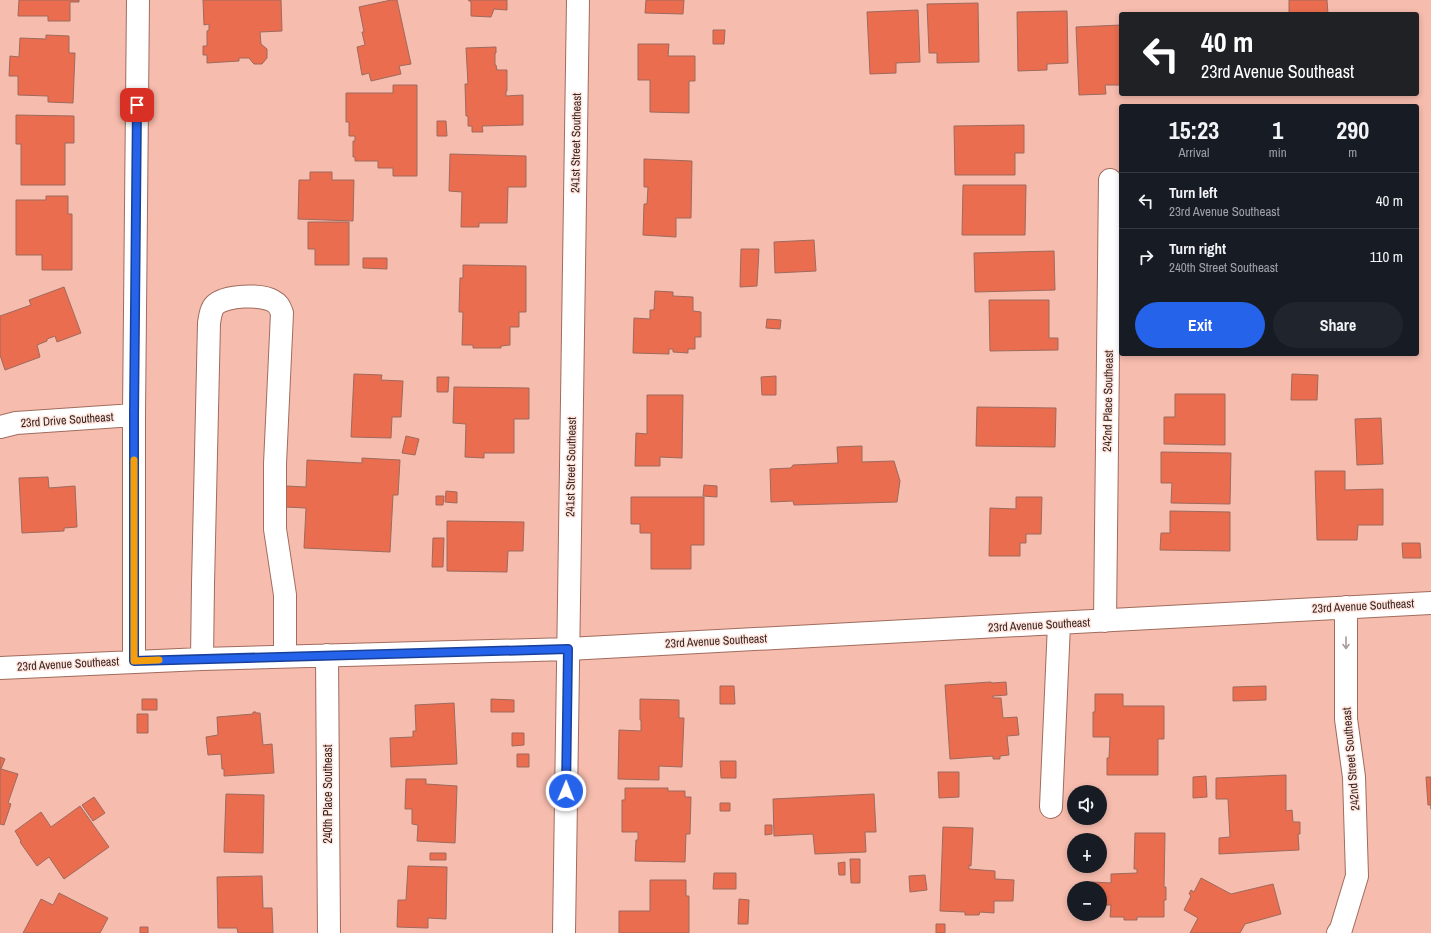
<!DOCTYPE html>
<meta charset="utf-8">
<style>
body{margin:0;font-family:"Archivo Narrow",sans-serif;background:#20242c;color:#f1f3f6;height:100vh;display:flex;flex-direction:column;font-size:15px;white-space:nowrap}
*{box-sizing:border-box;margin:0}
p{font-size:13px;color:#9ea1a6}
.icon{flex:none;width:22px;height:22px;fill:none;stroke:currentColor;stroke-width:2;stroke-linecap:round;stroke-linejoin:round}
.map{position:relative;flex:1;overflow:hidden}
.drawer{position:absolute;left:1119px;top:104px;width:300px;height:252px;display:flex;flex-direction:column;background:#171b24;border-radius:4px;box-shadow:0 2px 6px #0003}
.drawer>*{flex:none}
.guide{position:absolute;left:1119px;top:12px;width:300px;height:84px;border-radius:4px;box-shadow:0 2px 6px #0003;background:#202124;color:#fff;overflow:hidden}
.fabs{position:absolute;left:1067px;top:785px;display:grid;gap:8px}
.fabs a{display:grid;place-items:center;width:40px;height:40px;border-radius:50%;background:#171b24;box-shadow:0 2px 6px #0003;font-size:20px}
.pin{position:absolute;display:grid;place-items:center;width:34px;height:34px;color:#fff;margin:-17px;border-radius:8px;box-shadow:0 2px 6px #0006}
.me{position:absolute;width:44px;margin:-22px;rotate:1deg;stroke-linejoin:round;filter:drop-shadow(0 0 3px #0008)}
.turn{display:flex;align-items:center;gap:14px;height:84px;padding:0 16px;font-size:18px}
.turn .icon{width:52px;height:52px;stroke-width:2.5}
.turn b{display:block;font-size:28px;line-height:34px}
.eta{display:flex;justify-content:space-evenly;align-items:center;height:68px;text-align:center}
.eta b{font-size:24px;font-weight:800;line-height:28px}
.primary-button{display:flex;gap:8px;margin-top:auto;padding:8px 16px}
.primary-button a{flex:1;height:46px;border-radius:24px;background:#2563eb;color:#fff;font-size:16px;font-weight:800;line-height:46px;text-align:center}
.primary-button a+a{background:#20242c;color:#f1f3f6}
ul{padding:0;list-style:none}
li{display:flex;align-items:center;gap:12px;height:56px;padding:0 16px;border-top:1px solid #363941}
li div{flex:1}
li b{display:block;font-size:15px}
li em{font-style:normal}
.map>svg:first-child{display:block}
.building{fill:#ea6d4f;stroke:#9e6a5d}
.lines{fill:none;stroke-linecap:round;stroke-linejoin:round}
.minor-casing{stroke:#a06c5e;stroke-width:24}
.minor{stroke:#fff;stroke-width:22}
.oneway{stroke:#a69c9a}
.route-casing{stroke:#184099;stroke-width:10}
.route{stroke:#2563eb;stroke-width:7}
.slow{stroke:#f59e0b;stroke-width:7}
.labels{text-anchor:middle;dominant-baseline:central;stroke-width:3;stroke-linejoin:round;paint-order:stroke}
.street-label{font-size:12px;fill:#3a241f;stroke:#ffe7e0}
</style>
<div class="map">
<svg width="1431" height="933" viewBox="0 0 1431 933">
<rect width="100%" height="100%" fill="#f6bcad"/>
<path class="building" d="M19,0H79V2H70V21H48V16H18Z
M203,0H281L282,31L260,32L261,44L267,49V58L262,64H254L249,58H239V61L207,63V55H203V46H207V31L209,30V24L204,25Z
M391,0H397L411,64L399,66L401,74L371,81L369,73L362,75L357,47L365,45L362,32H364L359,7Z
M468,0H507V10L494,9L491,17L471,16V2Z
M646,0H684L683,14L645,13Z
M1289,0H1327L1328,14H1289Z
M978,3L979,62L937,63V53H929L927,4Z
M918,10L920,62L896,63V73L870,74L867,12Z
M1067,11L1068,63L1047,64V70L1018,71L1017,12Z
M1121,25V85H1105L1106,94L1079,95L1076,27Z
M713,30H725L724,44H713Z
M46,35L69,36V53H75L73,103L48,102V96L18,95V76H9L10,56L19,57L20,38L46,39Z
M638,44H669L668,56H695V81H689V113L650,112V80H638Z
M496,47V53H495V65H496L497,70H507V91H506V96L523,95V125L482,126L483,132H472V126H468V116H466L465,84H468L466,48Z
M393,85H417V176H393V168H378V161H355V157H353V141H355V136H349V122H346V93H393Z
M16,115L74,116V143H65V185H21V144H16Z
M437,121H446L447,136H437Z
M1024,125V153H1015V175H955L954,126Z
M450,154L526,156V187H508L507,223H479V227H461L462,192L449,191Z
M644,159L692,161L691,218H676V237L643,235L644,204H647L648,187H644Z
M310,172H332V180H354L353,221L298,219L299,180H310Z
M963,185H1026L1025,235H962Z
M46,196H68V214H72V270H42V255H16V200H46Z
M308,222H349V265H315V249H308Z
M814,240L816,271L775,273L774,242Z
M741,249H759L757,286L740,287Z
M1054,251L1055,290L975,292L974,253Z
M363,258H387V269L363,268Z
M463,265L526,266V312H519V327H510V345L501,346V348H473V345H462L463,312H459L460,278H463Z
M64,287L81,333L57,342L55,336L47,339V341L37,345L40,357L5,370L0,355V316L31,305L29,300Z
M655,291L673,292V296L693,297V311L701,312V337H695V349H688V353L673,352V349H669V354L633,353L634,318L650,319V310H654Z
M989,300H1049V338H1058V350L990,351Z
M767,319L781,320L780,329L766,328Z
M354,374L382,375L381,380L403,381L401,417H392L391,438L351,437Z
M1292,374L1318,375L1317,400H1291Z
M776,376V395H762L761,377Z
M437,377H449L448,392H437Z
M454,387L529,388V419H514V453H484V458L465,457L466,424L453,423Z
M1175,394H1225V445L1164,444V417H1175Z
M647,395H683L682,458L660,457V466H635L636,433L647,434Z
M977,407L1056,408L1055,447L976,446Z
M1381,418L1383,464L1357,465L1355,419Z
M406,436L419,439L415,455L402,453Z
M862,446V462L894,461L900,481L897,502L794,505L793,501L771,502L770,469L791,468L793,465L838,463L837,447Z
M1161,452L1231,453L1230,504L1171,503L1172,483H1161Z
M362,458L400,460L398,495H393L390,552L304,548L306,508L285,507L286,486L306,487L307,460L362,463Z
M1315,471H1345V490L1383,489V525H1358L1357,540H1317Z
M48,477L49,488L75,486L77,527L64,528V531L22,533L19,478Z
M704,485L717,486V497L703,496Z
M446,491L457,492V503L445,502Z
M436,496H444L443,505H436Z
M631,497H704V545H691V569H651V533H640V524H631Z
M1016,497H1042L1041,534H1026V543H1020V556H989L990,508L1016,509Z
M1170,511L1230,512V551L1160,550L1161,533H1170Z
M447,521L524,522L523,551H508L507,572L447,571Z
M433,538H444L443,567H432Z
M1402,543H1420L1421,558H1403Z
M991,682L992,683L1006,682L1007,695L993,696V698H1001L1003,718L1017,717L1019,735L1007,736L1009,755L1000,756V759H993V756L950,759L945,685Z
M720,686H734L735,704H720Z
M1266,686V700L1233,701V687Z
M1095,694H1123V706H1164V739H1158V775H1107V758H1109L1110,737H1093V712H1095Z
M142,699H157V710H142Z
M491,699L514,700V712H491Z
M640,699L679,700V718H684L682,767L659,766V780L618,779L619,730L641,731V720H640Z
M454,703L457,764L391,767L390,738L413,737V731H416L415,705Z
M253,712H256V713H260L263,745L272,744L274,773L224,776V769H222L221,754L208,755L206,737L218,735L217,717L253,714Z
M137,714H148V733H137Z
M512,733H524V745L512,746Z
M517,754H529V767H517Z
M0,757L5,759L1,769L18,774L8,803L11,804L4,825L0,824Z
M720,761H736V778H721Z
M938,772H959V797L939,798Z
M1286,775V811L1292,810L1293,822H1300V834H1298L1299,850L1219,854V838L1230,837L1228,799H1216V778Z
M1206,776L1207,797L1193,798V777Z
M1426,777H1431V809V805H1428Z
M406,779H426V784L457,786L455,843L417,841L418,825L412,824V809H405Z
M625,788H668V791H685V797H691L690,834H686L685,862L635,861L636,840H638V832H622V800H625Z
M226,794L264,795L263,853L224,852Z
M874,794L876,832H865L866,852L815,854L813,834L774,836L773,799Z
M94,797L105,813L93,821L82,805Z
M720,803H730V811H720Z
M80,806L109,847L64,879L49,857L37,866L20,842L21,841L15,831L41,812L51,827Z
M765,825H772V834L765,835Z
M943,827L973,828L971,866L969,865V869L995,871V879L1014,880L1013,901H994V913L980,912L979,915H965V912L940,911Z
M1135,833H1165L1164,887H1166V900H1164V917H1137V920H1124V917H1110L1111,905H1100V888H1092V882L1111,883V874L1137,873V869H1134Z
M430,853H446V860H430Z
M850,859H860V883H851Z
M845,862V875H839L838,863Z
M408,866L447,867L446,919L428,918V928L397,927L398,900H406Z
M714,873H736V889H713Z
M925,875L927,890L910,892L909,876Z
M262,876L263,908H272L273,933H238L237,928H218L217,877Z
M1201,878L1231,894L1273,884L1281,914L1245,924L1240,933H1190L1198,918L1184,910L1191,896L1189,894L1191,890L1194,892Z
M650,880H686V896H689V933H619V911H650Z
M59,893L108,918L100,933H23L41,899L53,905Z
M739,899L749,900L748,924H738Z
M936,924H945V933H936Z
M140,927H148V933H140Z"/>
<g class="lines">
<g class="minor-casing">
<path id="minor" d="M0,427L16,423L134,415
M1105,621L1110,180
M327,655L329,933
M202,659L203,584L209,323C210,317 211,309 215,305C225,295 262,294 273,301C279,304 280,308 282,313L275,464V529L285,595V656
M134,661V415L138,0
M0,668L202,659L568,649L1431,603
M1051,807L1059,624
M564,933L578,0
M1338,933L1341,929L1357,876L1354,777L1346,719V607"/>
</g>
<use href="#minor" class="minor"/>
</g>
<defs><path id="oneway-shaft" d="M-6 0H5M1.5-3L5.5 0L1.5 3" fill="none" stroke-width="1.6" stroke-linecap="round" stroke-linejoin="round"/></defs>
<use class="oneway" href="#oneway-shaft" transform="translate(1346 643) rotate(90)"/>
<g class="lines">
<g class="route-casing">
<path id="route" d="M137,105L134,415V661L568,649L566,791"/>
</g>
<use href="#route" class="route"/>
<path class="slow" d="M134,460V661L159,660"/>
</g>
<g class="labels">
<g class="street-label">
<text transform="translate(576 143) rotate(-89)">241st Street Southeast</text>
<text transform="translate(1108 401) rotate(-89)">242nd Place Southeast</text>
<text transform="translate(67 420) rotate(-4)">23rd Drive Southeast</text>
<text transform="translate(571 467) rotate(-89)">241st Street Southeast</text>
<text transform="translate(1363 606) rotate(-3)">23rd Avenue Southeast</text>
<text transform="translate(1039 625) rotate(-3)">23rd Avenue Southeast</text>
<text transform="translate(716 641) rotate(-3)">23rd Avenue Southeast</text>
<text transform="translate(68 664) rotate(-3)">23rd Avenue Southeast</text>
<text transform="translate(1351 759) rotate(-95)">242nd Street Southeast</text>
<text transform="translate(328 794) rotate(-90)">240th Place Southeast</text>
</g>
</g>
</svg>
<div class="fabs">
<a><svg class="icon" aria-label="sound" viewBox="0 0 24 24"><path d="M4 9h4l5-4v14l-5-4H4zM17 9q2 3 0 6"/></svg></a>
<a>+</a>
<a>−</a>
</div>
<div class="pin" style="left:137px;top:105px;background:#d93025"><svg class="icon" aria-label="arrive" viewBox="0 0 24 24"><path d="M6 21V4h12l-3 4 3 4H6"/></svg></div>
<svg class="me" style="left:566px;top:791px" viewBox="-20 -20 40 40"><circle r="17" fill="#2563eb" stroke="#fff" stroke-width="3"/><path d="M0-11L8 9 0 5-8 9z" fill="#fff"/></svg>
<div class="guide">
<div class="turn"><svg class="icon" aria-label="left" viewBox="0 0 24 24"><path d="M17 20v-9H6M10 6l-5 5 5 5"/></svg><div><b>40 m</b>23rd Avenue Southeast</div></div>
</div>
<section class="drawer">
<div class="eta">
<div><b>15:23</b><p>Arrival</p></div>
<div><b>1</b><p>min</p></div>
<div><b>290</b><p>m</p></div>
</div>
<ul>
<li><svg class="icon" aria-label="left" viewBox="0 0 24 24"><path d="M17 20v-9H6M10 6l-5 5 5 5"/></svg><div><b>Turn left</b><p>23rd Avenue Southeast</p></div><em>40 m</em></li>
<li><svg class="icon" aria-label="right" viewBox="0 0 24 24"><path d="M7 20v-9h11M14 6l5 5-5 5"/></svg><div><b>Turn right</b><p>240th Street Southeast</p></div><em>110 m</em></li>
</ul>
<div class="primary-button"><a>Exit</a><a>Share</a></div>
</section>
</div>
